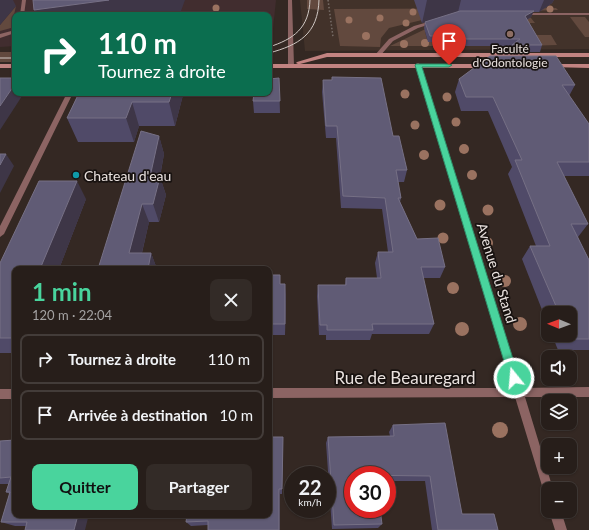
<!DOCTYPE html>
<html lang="fr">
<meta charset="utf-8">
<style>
body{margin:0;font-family:Lato,sans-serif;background:#332b27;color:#f1f3f6;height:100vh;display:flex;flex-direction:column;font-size:15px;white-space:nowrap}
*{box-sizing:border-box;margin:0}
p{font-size:13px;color:#a4a2a2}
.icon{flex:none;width:22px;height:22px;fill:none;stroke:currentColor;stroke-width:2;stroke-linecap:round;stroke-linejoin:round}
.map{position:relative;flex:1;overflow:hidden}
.panel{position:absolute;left:12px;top:266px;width:260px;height:252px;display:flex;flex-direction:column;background:#271e1a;border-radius:8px;box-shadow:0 1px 3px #0004,0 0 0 1px #433c39}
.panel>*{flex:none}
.guide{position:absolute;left:12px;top:12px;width:260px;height:84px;border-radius:8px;box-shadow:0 1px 3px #0004,0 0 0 1px #433c39;background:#0b6e4f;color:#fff;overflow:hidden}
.needle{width:26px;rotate:271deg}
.tools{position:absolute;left:541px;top:306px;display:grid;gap:8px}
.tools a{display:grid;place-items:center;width:36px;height:36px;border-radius:8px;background:#271e1a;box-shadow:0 1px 3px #0004,0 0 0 1px #433c39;font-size:20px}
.speed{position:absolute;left:284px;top:466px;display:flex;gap:8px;font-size:20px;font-weight:700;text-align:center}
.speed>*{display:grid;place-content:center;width:52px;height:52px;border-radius:50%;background:#271e1a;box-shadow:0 1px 3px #0004,0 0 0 1px #433c39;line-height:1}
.speed small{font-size:10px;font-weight:400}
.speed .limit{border:6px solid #d22;background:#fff;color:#111}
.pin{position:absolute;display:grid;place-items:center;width:34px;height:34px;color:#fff;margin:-41px -17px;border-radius:50% 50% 50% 0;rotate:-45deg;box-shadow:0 0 4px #0007}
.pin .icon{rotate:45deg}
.me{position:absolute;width:44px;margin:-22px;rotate:343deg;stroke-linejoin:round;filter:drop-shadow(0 0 3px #0008)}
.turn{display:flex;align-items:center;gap:14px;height:84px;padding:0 20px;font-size:18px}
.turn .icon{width:52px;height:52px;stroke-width:2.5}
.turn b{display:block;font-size:28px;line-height:34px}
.round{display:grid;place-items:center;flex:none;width:42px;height:42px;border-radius:8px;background:#332b27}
.headline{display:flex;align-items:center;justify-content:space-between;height:68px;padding:0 20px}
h1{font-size:24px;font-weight:700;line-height:30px;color:#49d49d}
.cta{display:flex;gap:8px;margin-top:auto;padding:8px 20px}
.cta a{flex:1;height:46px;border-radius:8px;background:#49d49d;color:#111;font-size:16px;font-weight:700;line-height:46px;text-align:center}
.cta a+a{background:#332b27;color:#f1f3f6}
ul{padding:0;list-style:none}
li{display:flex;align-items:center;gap:12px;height:50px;margin:0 8px 6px;padding:0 12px;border:2px solid #433c39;border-radius:8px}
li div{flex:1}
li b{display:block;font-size:15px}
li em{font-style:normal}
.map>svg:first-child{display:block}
.built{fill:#42322a}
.medical{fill:#412d2f}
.green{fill:#62493e}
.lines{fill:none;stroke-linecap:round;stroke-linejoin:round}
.path{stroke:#786e69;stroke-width:1.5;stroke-dasharray:1.5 2;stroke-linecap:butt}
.lane{fill:#8c6463;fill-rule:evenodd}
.street{fill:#8c6463;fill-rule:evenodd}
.secondary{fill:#c28381;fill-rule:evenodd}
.tram{stroke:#cfc7c3;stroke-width:1}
.tree{fill:#9a7260}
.wall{fill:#504a68}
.shaded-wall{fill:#3e3647}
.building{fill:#605b75;stroke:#767085}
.route{fill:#49d49d;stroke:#2f8a66}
.education-dot{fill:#8d6e63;stroke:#181210;stroke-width:1.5}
.culture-dot{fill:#0f9aa8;stroke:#181210;stroke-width:1.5}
.labels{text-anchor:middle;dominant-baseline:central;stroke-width:3.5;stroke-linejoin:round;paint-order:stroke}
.far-poi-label{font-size:12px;fill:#eae2df;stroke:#181210}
.poi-label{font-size:14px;fill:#eae2df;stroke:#181210;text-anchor:start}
.street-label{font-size:14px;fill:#eae2df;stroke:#181210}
.near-street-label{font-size:17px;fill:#eae2df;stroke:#181210}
</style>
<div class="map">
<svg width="589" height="530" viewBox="0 0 589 530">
<rect width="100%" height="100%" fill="#342823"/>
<path class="built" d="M300,0H589V49L305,51Z"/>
<path class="medical" d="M0,0H276L273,29L269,31V15H15V46L0,47Z"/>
<path class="green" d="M307,0H323L324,10L307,9Z
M16,6L11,28L0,31V25Z
M556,8L558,10L451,13L389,28L381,38L380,47L340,46L334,9Z
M570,17H585L589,22V37H585Z
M468,18H531L535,23H513L425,32L428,42H462L464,46H390L438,23Z
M519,35H551L557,45L525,46Z
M0,52H15V62H0Z"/>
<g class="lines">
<path class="path" d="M328,0L333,37"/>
<path class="lane" d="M22,0H26L24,15H20Z
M288,0H292L294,66L291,68L288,66Z
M520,13H589V15H520Z
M435,20L437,21V22L418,28L393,41L380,56L375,55L389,39L414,26Z
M15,30V33L0,38V34Z"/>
<path class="street" d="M418,63L421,65L522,388L589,387V397H525L553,489H548V494L544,493L543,489L515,397L269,398V388H512L415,65Z
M67,93H73L4,234L0,237V226Z
M0,389H15V399H0Z
M549,511H561L567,530H555Z"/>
<path class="secondary" d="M327,53H589V57H327L300,64H486L489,66L486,68H269V64H298L296,63L297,62Z
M0,64H15V68H0Z
M552,64H589V68L550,67L549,66Z"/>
<path class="tram" d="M269,47C294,39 309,28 310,0
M269,53C299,45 318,34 319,0
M0,58H15"/>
</g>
<g class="tree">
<circle cx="216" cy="8" r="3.5"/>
<circle cx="550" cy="9" r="3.5"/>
<circle cx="413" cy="12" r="3.5"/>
<circle cx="380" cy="18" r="3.5"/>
<circle cx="349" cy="20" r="3.5"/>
<circle cx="406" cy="23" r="3.5"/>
<circle cx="366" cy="36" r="4"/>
<circle cx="425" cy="43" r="4"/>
<circle cx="438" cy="43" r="4"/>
<circle cx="404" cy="44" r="4"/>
<circle cx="405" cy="94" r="4.5"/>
<circle cx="447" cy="97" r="4.5"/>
<circle cx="456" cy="122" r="4.5"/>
<circle cx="415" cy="125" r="4.5"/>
<circle cx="464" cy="149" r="5"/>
<circle cx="424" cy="155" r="5"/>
<circle cx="472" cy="175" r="5"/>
<circle cx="440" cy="205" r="5.5"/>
<circle cx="488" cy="210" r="5.5"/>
<circle cx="443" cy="238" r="5.5"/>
<circle cx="487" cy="243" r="6"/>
<circle cx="505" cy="281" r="6"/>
<circle cx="453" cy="288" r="6"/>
<circle cx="520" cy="324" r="7"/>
<circle cx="462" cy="329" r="7"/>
<circle cx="500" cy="430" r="8"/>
</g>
<path class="wall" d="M414,0H554L552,3L539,12H533L531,17L527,20L542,45L540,52H510L512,46H464L462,42H428L424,28L425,22L437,18L422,23Z
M332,77L393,136L407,170L404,182H398L401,198L400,202L417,239L445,267L440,278H423L434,324L429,334H372L370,340H326V335H319L317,296L318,285H345L346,278H377L375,263L378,252H388L382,209L341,208L336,138H326L322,92L323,80H332Z
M279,78L280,113H254L253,101Z
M459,79L575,85L569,96L589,124V176H564L588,224L578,237L589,260V350H558L552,335H570V313H548V325L522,259L530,246H536L508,174L512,167L488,111H461L455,92Z
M79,93H182L183,95L175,126H139L134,142H78L67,118Z
M159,136L164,154L160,177L166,195L159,222H149L142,253H151L157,269H98Z
M86,199L59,269H15V353H0V263Z
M269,275L280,284L286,295L285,335H269Z
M393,425L462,514L498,530H432L425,481H387V475H353L382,524L378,528L332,529L326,443L328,437L390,436L389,432Z
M283,437V444L282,494H280V530H208V525L191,526L186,522L187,518H88L26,526H15L1,522L10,494L6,492L9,484H0V441L15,440V515H269Z"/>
<path class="shaded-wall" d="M0,0H13L16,6L0,25Z
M109,0H185L181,11L154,15H36L34,10Z
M427,0H461L458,12L422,23Z
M544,0H554L552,3L539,12Z
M534,11L531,17L523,22L525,16Z
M15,84V93H24L0,130V106Z
M172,93H182L183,95L175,126L169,102Z
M132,102L139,126L134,142L126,118Z
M159,136L164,154L158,186L160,177L166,195L159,222L153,204L150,177Z
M6,154L14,166L0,193V165Z
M77,181L86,199L59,269H40Z
M142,204L149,222L138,269L129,253Z
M151,253L157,269H148Z
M285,284L286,295L285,335Z
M279,489L280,494V530H279Z
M78,515H80L88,518L85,530H74Z"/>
<path class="building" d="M33,0H109L34,10Z
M460,11H534L525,16L542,45H512L520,39H466L464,36H430L425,22Z
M490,56H556L575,85H562L589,124V162H557L588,224H571L589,260V339H570L568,335H570V313H559L530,246H550L515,160H522L493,97H466L459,79Z
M332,77L381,78L393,136H399L407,170H396L401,198H398L417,239L438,238L445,267H421L434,324H372L373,330H327V325H320L318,285H346V278H381L378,252H393L385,198L343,196L337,126H326L323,80H332Z
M0,78H15V84L0,106Z
M279,78L280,101H253L254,93H269V79Z
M79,93H172L169,102H132L126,118H67Z
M141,131L159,136L150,177H160L153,204H142L129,253H151L148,269H98Z
M0,154H6L0,165Z
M39,181H77L40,269H15V338H0V263Z
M269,275H280V284H285V324H269Z
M445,423L462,514H494L498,530H438L430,476L353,475V509H380L382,524L334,525L328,437L394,436L393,425Z
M269,437H283L282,489H279V530H208V521L186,522L187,515H269Z
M15,440V515H78L74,530H25L27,522H1L10,492H6L11,477L0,478V441Z"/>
<path class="route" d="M416,64H449L452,65L449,67H422L519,378L518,382L514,383L510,382L509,378L415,65Z"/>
<circle class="education-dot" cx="510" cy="34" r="4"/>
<circle class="culture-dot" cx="76" cy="175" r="4"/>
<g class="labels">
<g class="far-poi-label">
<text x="510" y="48">Faculté<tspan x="510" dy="14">d'Odontologie</tspan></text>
</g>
<g class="poi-label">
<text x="84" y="175">Chateau d'eau</text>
</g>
<g class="street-label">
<text transform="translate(497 273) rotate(73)">Avenue du Stand</text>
</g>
<g class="near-street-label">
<text x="405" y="377">Rue de Beauregard</text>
</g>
</g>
</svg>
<div class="tools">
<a><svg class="needle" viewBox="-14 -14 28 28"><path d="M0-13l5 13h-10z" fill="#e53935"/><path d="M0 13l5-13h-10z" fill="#a4a2a2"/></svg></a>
<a><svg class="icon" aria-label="sound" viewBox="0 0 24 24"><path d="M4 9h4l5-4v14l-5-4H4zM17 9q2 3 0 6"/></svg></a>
<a><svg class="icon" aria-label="layers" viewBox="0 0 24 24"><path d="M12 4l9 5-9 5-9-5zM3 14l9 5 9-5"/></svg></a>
<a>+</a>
<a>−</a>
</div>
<div class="speed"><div>22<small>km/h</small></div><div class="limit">30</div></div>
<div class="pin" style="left:449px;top:65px;background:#d93025"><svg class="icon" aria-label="arrive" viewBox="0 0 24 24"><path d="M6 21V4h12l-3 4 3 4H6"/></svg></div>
<svg class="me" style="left:514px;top:378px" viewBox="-20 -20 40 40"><circle r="17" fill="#49d49d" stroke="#fff" stroke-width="3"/><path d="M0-11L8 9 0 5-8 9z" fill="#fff"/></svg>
<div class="guide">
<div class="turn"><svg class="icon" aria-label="right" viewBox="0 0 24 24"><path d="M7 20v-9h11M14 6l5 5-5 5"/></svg><div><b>110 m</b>Tournez à droite</div></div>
</div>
<section class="panel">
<div class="headline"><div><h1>1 min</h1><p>120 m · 22:04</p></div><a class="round"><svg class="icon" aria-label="close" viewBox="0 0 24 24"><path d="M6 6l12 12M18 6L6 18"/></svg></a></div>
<ul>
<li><svg class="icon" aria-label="right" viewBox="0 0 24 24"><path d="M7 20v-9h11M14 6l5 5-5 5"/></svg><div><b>Tournez à droite</b></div><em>110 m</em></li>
<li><svg class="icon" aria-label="arrive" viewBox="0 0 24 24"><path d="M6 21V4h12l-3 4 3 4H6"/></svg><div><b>Arrivée à destination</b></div><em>10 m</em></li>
</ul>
<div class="cta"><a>Quitter</a><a>Partager</a></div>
</section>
</div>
